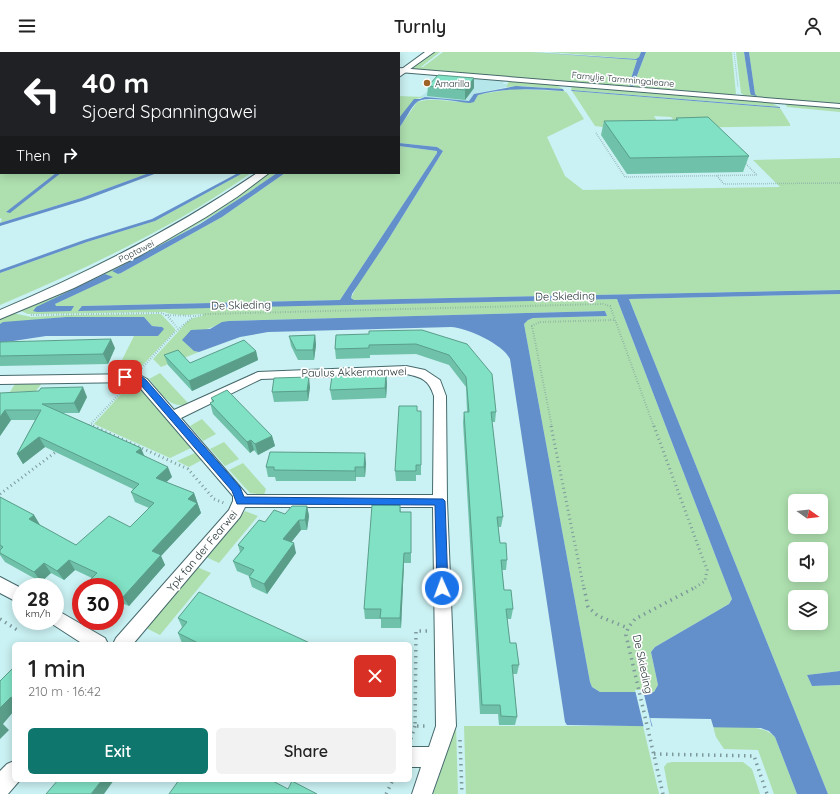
<!DOCTYPE html>
<meta charset="utf-8">
<style>
body{margin:0;font-family:Quicksand,sans-serif;background:#f2f2f2;color:#222;height:100vh;display:flex;flex-direction:column;font-size:15px;white-space:nowrap}
*{box-sizing:border-box;margin:0}
p{font-size:13px;color:#767676}
.icon{flex:none;width:22px;height:22px;fill:none;stroke:currentColor;stroke-width:2;stroke-linecap:round;stroke-linejoin:round}
.map{position:relative;flex:1;overflow:hidden}
.sheet{position:absolute;left:12px;top:590px;width:400px;height:140px;display:flex;flex-direction:column;background:#fff;border-radius:6px;box-shadow:0 2px 10px #0003}
.sheet>*{flex:none}
.banner{position:absolute;left:0px;top:0px;width:400px;height:122px;box-shadow:0 2px 10px #0003;background:#202124;color:#fff;overflow:hidden}
.needle{width:26px;rotate:104deg}
.tools{position:absolute;left:788px;top:442px;display:grid;gap:8px}
.tools a{display:grid;place-items:center;width:40px;height:40px;border-radius:6px;background:#fff;box-shadow:0 2px 10px #0003;font-size:20px}
.speed{position:absolute;left:12px;top:526px;display:flex;gap:8px;font-size:20px;font-weight:700;text-align:center}
.speed>*{display:grid;place-content:center;width:52px;height:52px;border-radius:50%;background:#fff;box-shadow:0 2px 10px #0003;line-height:1}
.speed small{font-size:10px;font-weight:400}
.speed .limit{border:6px solid #d22;background:#fff;color:#111}
.pin{position:absolute;display:grid;place-items:center;width:34px;height:34px;color:#fff;margin:-17px;border-radius:8px;box-shadow:0 2px 6px #0006}
.me{position:absolute;width:44px;margin:-22px;rotate:358deg;stroke-linejoin:round;filter:drop-shadow(0 0 3px #0008)}
.turn{display:flex;align-items:center;gap:14px;height:84px;padding:0 16px;font-size:18px}
.turn .icon{width:52px;height:52px;stroke-width:2.5}
.turn b{display:block;font-size:28px;line-height:34px}
.then{display:flex;align-items:center;height:38px;padding:0 16px;background:#0003;gap:8px;font-size:15px}
.round{display:grid;place-items:center;flex:none;width:42px;height:42px;border-radius:6px;background:#f2f2f2}
.summary{display:flex;align-items:center;justify-content:space-between;height:68px;padding:0 16px}
h1{font-size:24px;font-weight:600;line-height:30px}
.primary-button{display:flex;gap:8px;margin-top:auto;padding:8px 16px}
.primary-button a{flex:1;height:46px;border-radius:6px;background:#0f766e;color:#fff;font-size:16px;font-weight:600;line-height:46px;text-align:center}
.primary-button a+a{background:#f2f2f2;color:#222}
header{display:flex;justify-content:space-between;align-items:center;height:52px;padding:0 16px;background:#fff;font-size:18px;font-weight:600}
.map>svg:first-child{display:block}
.built{fill:#b5e6e9}
.green{fill:#aee0af;fill-rule:evenodd}
.water{fill:#638fca}
.pier{fill:#caf1f3}
.lines{fill:none;stroke-linecap:round;stroke-linejoin:round}
.minor-casing{stroke:#46696c;stroke-width:2}
.secondary-casing{stroke:#46696c;stroke-width:2}
.path-far4{stroke:#7d999b;stroke-width:1;stroke-dasharray:0.5 1.5;stroke-linecap:butt}
.path-far3{stroke:#7d999b;stroke-width:1.5;stroke-dasharray:0.5 1.5;stroke-linecap:butt}
.path-far2{stroke:#7d999b;stroke-width:2;stroke-dasharray:0.5 2;stroke-linecap:butt}
.path-far1{stroke:#7d999b;stroke-width:3;stroke-dasharray:1 3.5;stroke-linecap:butt}
.path{stroke:#7d999b;stroke-width:3.5;stroke-dasharray:1.5 4.5;stroke-linecap:butt}
.minor{fill:#fff;fill-rule:evenodd}
.secondary{fill:#fff;fill-rule:evenodd}
.wall{fill:#6fc2a9}
.shaded-wall{fill:#5a9e8a}
.building{fill:#81e1c5;stroke:#5a9e8a}
.route{fill:#1a73e8;stroke:#114b97}
.poi-dot{fill:#a06327;stroke:#fff;stroke-width:1.5}
.labels{text-anchor:middle;dominant-baseline:central;stroke-width:3.5;stroke-linejoin:round;paint-order:stroke}
.far-street-label{font-size:9px;fill:#263637;stroke:#fff}
.far-poi-label{font-size:9px;fill:#263637;stroke:#fff;text-anchor:start}
.street-label{font-size:11px;fill:#263637;stroke:#fff}
</style>
<header><svg class="icon" aria-label="menu" viewBox="0 0 24 24"><path d="M4 6h16M4 12h16M4 18h16"/></svg>Turnly<svg class="icon" aria-label="person" viewBox="0 0 24 24"><circle cx="12" cy="8" r="4"/><path d="M4 21q1-7 8-7t8 7"/></svg></header>
<div class="map">
<svg width="840" height="742" viewBox="0 0 840 742">
<rect width="100%" height="100%" fill="#caf1f3"/>
<path class="built" d="M461,26L504,29L503,32H507L506,35L475,42L469,49L420,45L431,37Z"/>
<path class="green" d="M52,0H214L224,1H50Z
M433,0H440L421,15H423L443,0H532L637,8L629,33L633,34L646,0H732L736,42L732,43L416,19L411,17Z
M548,0H641L639,5L636,7Z
M736,0H744L750,40L755,42L749,0H840V53L746,45L741,41Z
M0,29L1,121H56L7,160H10L61,121H149L81,146L0,171L2,167L0,166Z
M509,29L554,32L563,37L521,34L506,35Z
M572,33L767,49L780,55L571,38Z
M513,37L564,39L567,41L584,67L547,85L565,124L583,138L780,135L753,108L840,106V238L354,248L351,246L358,232L388,188L443,99L437,95L399,91V76L417,50C436,44 455,52 474,50L478,43L481,42Z
M572,39L780,56L790,72V74L669,76L676,71L671,65L654,64L662,77H618L595,74Z
M399,44L424,45L416,47L399,66Z
M785,51L840,55V60L787,55Z
M399,94L437,99V101L340,248L82,254L79,258L617,247L732,547L729,552L655,595L651,600L658,633L654,640H600L592,635L590,630L524,272L528,268L533,266L607,264L605,259L229,269L207,277L194,299L199,300L161,315L153,307L187,270L193,266L202,264L203,262C190,263 176,264 164,260L38,262H28L21,259L230,149L269,121H277C225,159 170,189 113,219L118,222L121,221L222,165L285,121H399ZM105,222L112,225L55,252V254H73L33,257Z
M243,121H251C173,176 87,216 0,253V221L87,190L155,169Z
M840,242V619L807,623L812,634L840,633V742H828L629,247ZM795,449H821V475H795ZM795,497H821V523H795ZM795,545H821V571H795Z
M13,261L31,265L68,263L161,262L175,277V279L138,318H117L134,284H158L162,275L152,274L144,265H66L0,272V266Z
M160,321L189,352C169,358 161,340 149,327Z
M134,330L138,333L191,396L170,406L94,372L131,331Z
M42,331L36,339L10,340L15,332Z
M202,367L216,382L203,389L190,374Z
M224,390L239,407L225,414L210,397Z
M195,401L202,408L189,415L177,409Z
M243,411L266,437L264,443L250,441L229,418Z
M245,459L258,464L219,511L206,505Z
M197,515L211,521L160,583L146,576Z
M456,673L458,742H433L454,681Z
M464,674H643L659,742H466Z
M713,675C733,676 760,670 775,685L797,742H774L758,698L724,697L716,685Z
M672,710H743L752,717L760,742H669L664,715L667,711Z"/>
<path class="water" d="M532,0L636,7L639,5L641,0H646L633,34L629,33L637,8Z
M744,0H749L755,42L757,44L751,43L750,40Z
M516,34L563,37L564,39C536,37 506,35 478,43L474,50L470,51C458,50 426,43 417,50C411,55 404,70 399,76V66L414,47H420L425,45L469,49L474,42Z
M571,38L780,55V56L572,39Z
M399,91L437,95L443,99L388,188L352,242L351,246L354,248L840,238V242L629,247L828,742H797L775,685L769,679L761,676L567,673L565,670L510,307C503,292 467,276 451,275L268,280L240,285L199,300L194,299L182,288L191,278L210,277L222,270L229,269L605,259L607,264L533,266L528,268L524,272L590,630L592,635L600,640H654L658,633L651,600L655,595L729,552L732,547L617,247L78,259L82,254L340,248L437,101V99L399,94Z
M56,121H61L10,161L6,160Z
M149,121H157L85,148L0,174V171L81,146Z
M238,121H243L155,169L87,190L0,221V218L84,188L152,167Z
M277,121H285L222,165L121,221L118,222L112,219L200,172L248,141Z
M105,222L113,225L55,252L56,254H74L71,259L37,260L33,259L36,255Z
M66,265H144L152,274L162,275L164,277L158,284H46L0,291V272L3,270Z
M840,619V633L812,634L807,623Z"/>
<path class="pier" d="M635,638H643L652,676H644Z
M650,666L711,667L714,677L653,676Z"/>
<g class="lines">
<g class="minor-casing">
<path id="minor" d="M399,16L840,52V56L399,20Z
M406,314L425,318L440,328L446,344L447,449L456,674L432,742H412L421,715H410V695H429L436,674L433,455H245L240,465L133,592H113L116,586L229,458L233,449V444L135,330L0,332V324L138,322L147,327L174,358L258,320ZM406,322C422,325 429,328 434,344L433,443H247L181,366L261,327Z
M0,525L21,536V552L0,541Z
M55,557L105,586L108,592H83L49,570L48,569H55Z
M14,709V728H20L8,742H0V719L7,712Z"/>
</g>
<g class="secondary-casing">
<path id="secondary" d="M425,0H434L399,25V19Z
M257,121H269L237,145L206,165L141,203L74,236L0,267V258C90,220 176,176 257,121Z"/>
</g>
<path class="path-far4" d="M734,0L738,35
M388,1L390,0"/>
<path class="path-far3" d="M596,81L625,125L757,123L744,110
M717,124L724,132L840,131"/>
<path class="path-far2" d="M31,263L162,261L166,263L196,264L207,262L603,252L610,254L654,375
M167,263L178,277
M142,316L174,281L193,265
M91,373L95,375
M88,375L123,338
M552,375L532,274L539,270L615,268"/>
<path class="path-far1" d="M93,374L188,417L214,447L224,451
M551,374L584,537
M654,374L707,518L705,529L693,537
M0,442L57,399"/>
<path class="path" d="M584,536L588,555L598,564L628,576
M0,567L19,579
M427,579H416L415,674H429
M411,687L415,674
M460,688L462,742
M654,702L754,704L767,742
M386,742L393,728
M663,742L626,583L628,576L635,567L694,536"/>
<use href="#minor" class="minor"/>
<use href="#secondary" class="secondary"/>
</g>
<path class="wall" d="M474,26V36L465,48L427,44L428,34Z
M676,66L749,104L743,120L627,122L601,83L604,69L676,68Z
M315,283L316,293L314,308H298L291,294L289,284Z
M336,283L467,292L496,360L495,370H492L503,465L501,475H498L500,491L507,508L506,518H502L504,538L513,557L511,567H507L510,591L519,613L517,622H513L517,665L515,673H499L498,662H480L463,370L464,360H467L466,335L449,313L416,302L370,303V306L336,307L335,297Z
M0,290L115,296L108,312L0,314Z
M256,299L258,308L192,339L168,313L164,303L190,311Z
M386,322L387,332L386,346L332,348L330,338Z
M310,335L308,349L274,350L272,340Z
M0,341L87,345L79,361H63L141,396L144,403L172,425L166,430L194,441L201,461L161,504L165,513L129,554L119,550L115,554V535L92,526L75,518L64,528L51,521L41,530L5,510L0,503V445L34,463L40,473V474L76,493L130,475L149,456L135,450L131,440L133,437L45,395L23,412L17,402L35,368H11L0,384Z
M211,346L272,384L275,394L258,403L254,398L250,401L213,362L210,351L212,350Z
M417,359H421V423H416V429H396L395,419Z
M366,411L365,425H356V429H276L275,425H268L266,415Z
M400,453L401,460H411V511H404L401,576H381V567H365L364,557Z
M307,454L309,464L307,478H301L291,490L296,501L267,542L252,535L249,525V524L237,519L233,509L240,500L238,493L265,470Z
M178,566L312,592H185L182,591L178,581L182,575Z"/>
<path class="shaded-wall" d="M474,26V36L465,48V38Z
M315,283L316,293L314,308L313,298Z
M111,287L115,296L108,312L103,302Z
M256,299L258,308L192,339L189,329Z
M386,322L387,332L386,346L385,336Z
M309,325L310,335L308,349L307,339Z
M83,335L87,345L79,361L74,351Z
M5,358L11,368L0,384V365Z
M272,384L275,394L258,403L255,392Z
M39,385L45,395L23,412L17,402Z
M251,388L254,398L250,401L247,390Z
M141,396L145,406L136,400Z
M365,401L366,411L365,425L364,415Z
M168,415L172,425L160,436L156,426Z
M355,415L356,425V429L355,419Z
M194,441L201,461L161,504L165,513L129,554L123,545L152,499L188,447Z
M307,454L309,464L307,478L305,468Z
M34,463L40,473L35,477L29,467Z
M299,468L301,478L286,497L283,487Z
M294,491L296,501L267,542L264,532Z
M404,501V511L401,576L400,566Z
M69,508L75,518L64,528L57,519Z
M44,511L51,521L41,530L34,520Z
M115,543L119,550L115,554Z
M11,645L14,648V659L3,672L9,678L0,687V656Z
M102,728H114L104,742H91Z"/>
<path class="building" d="M438,23L474,26L465,38L428,34Z
M708,65L749,104L630,106L604,69L678,68L676,66Z
M422,278L467,292L492,322L496,360H491L503,465H497L500,491H506L507,508H501L504,538H511L513,557H506L510,591H516L519,613H512L517,665L501,664L500,653H482L464,360H469L466,325L449,303L416,292L369,293V296L335,297L336,283L369,282V279Z
M315,283L313,298H296L289,284Z
M111,287L103,302L0,304V290Z
M244,288L256,299L189,329L164,303L178,298L190,311Z
M386,322L385,336L330,338L332,324Z
M309,325L307,339L272,340L274,326Z
M83,335L74,351L42,352L141,396L136,400L168,415L156,426L194,441L188,447L197,451L152,499L161,503L123,545L115,541V535H83L97,521L69,508L57,519L44,511L34,520L0,501V498L3,495L0,493V445L34,463L29,467L76,493L109,464L130,475L154,451L131,440L139,432L39,385L17,402L41,358H5L0,365V341L39,339L41,336Z
M227,338L272,384L255,392L251,388L247,390L210,351L214,349L211,346Z
M399,354H417V359H421V413H416V419H395Z
M270,400L365,401L364,415H355V419L274,418V415H266Z
M372,453H400V460H411V501H404L400,566H380L381,557H364Z
M292,454H307L305,468H299L283,487L294,491L264,532L249,525L254,518L233,509L244,496L238,493L259,468L265,470L274,458L285,462Z
M199,540L312,592H200L178,581L187,570L178,566Z
M14,615V647L11,645L0,656V629Z
M58,728H102L91,742H46Z
M179,728H271L288,737L292,729L317,742H169Z"/>
<path class="route" d="M125,322L141,324L146,328L240,435L244,445L443,447L445,449L448,536L446,539L442,541L438,539L437,536L435,453L237,452L232,439L140,332L136,329L122,327L121,325L122,323Z"/>
<circle class="poi-dot" cx="427" cy="31" r="4"/>
<g class="labels">
<g class="far-street-label">
<text transform="translate(623 27) rotate(5)">Famylje Tammingaleane</text>
<text transform="translate(136 199) rotate(-27)">Poptawei</text>
</g>
<g class="far-poi-label">
<text x="435" y="31">Amarilla</text>
</g>
<g class="street-label">
<text transform="translate(565 244) rotate(-1)">De Skieding</text>
<text transform="translate(241 253) rotate(-1)">De Skieding</text>
<text transform="translate(354 320) rotate(-1)">Paulus Akkermanwei</text>
<text transform="translate(202 499) rotate(-50)">Ypk fan der Fearwei</text>
<text transform="translate(643 612) rotate(78)">De Skieding</text>
</g>
</g>
</svg>
<div class="tools">
<a><svg class="needle" viewBox="-14 -14 28 28"><path d="M0-13l5 13h-10z" fill="#e53935"/><path d="M0 13l5-13h-10z" fill="#767676"/></svg></a>
<a><svg class="icon" aria-label="sound" viewBox="0 0 24 24"><path d="M4 9h4l5-4v14l-5-4H4zM17 9q2 3 0 6"/></svg></a>
<a><svg class="icon" aria-label="layers" viewBox="0 0 24 24"><path d="M12 4l9 5-9 5-9-5zM3 14l9 5 9-5"/></svg></a>
</div>
<div class="speed"><div>28<small>km/h</small></div><div class="limit">30</div></div>
<div class="pin" style="left:125px;top:325px;background:#d93025"><svg class="icon" aria-label="arrive" viewBox="0 0 24 24"><path d="M6 21V4h12l-3 4 3 4H6"/></svg></div>
<svg class="me" style="left:442px;top:536px" viewBox="-20 -20 40 40"><circle r="17" fill="#1a73e8" stroke="#fff" stroke-width="3"/><path d="M0-11L8 9 0 5-8 9z" fill="#fff"/></svg>
<div class="banner">
<div class="turn"><svg class="icon" aria-label="left" viewBox="0 0 24 24"><path d="M17 20v-9H6M10 6l-5 5 5 5"/></svg><div><b>40 m</b>Sjoerd Spanningawei</div></div>
<div class="then">Then<svg class="icon" aria-label="right" viewBox="0 0 24 24"><path d="M7 20v-9h11M14 6l5 5-5 5"/></svg></div>
</div>
<section class="sheet">
<div class="summary"><div><h1>1 min</h1><p>210 m · 16:42</p></div><a class="round" style="background:#d93025;color:#fff"><svg class="icon" aria-label="close" viewBox="0 0 24 24"><path d="M6 6l12 12M18 6L6 18"/></svg></a></div>
<div class="primary-button"><a>Exit</a><a>Share</a></div>
</section>
</div>
